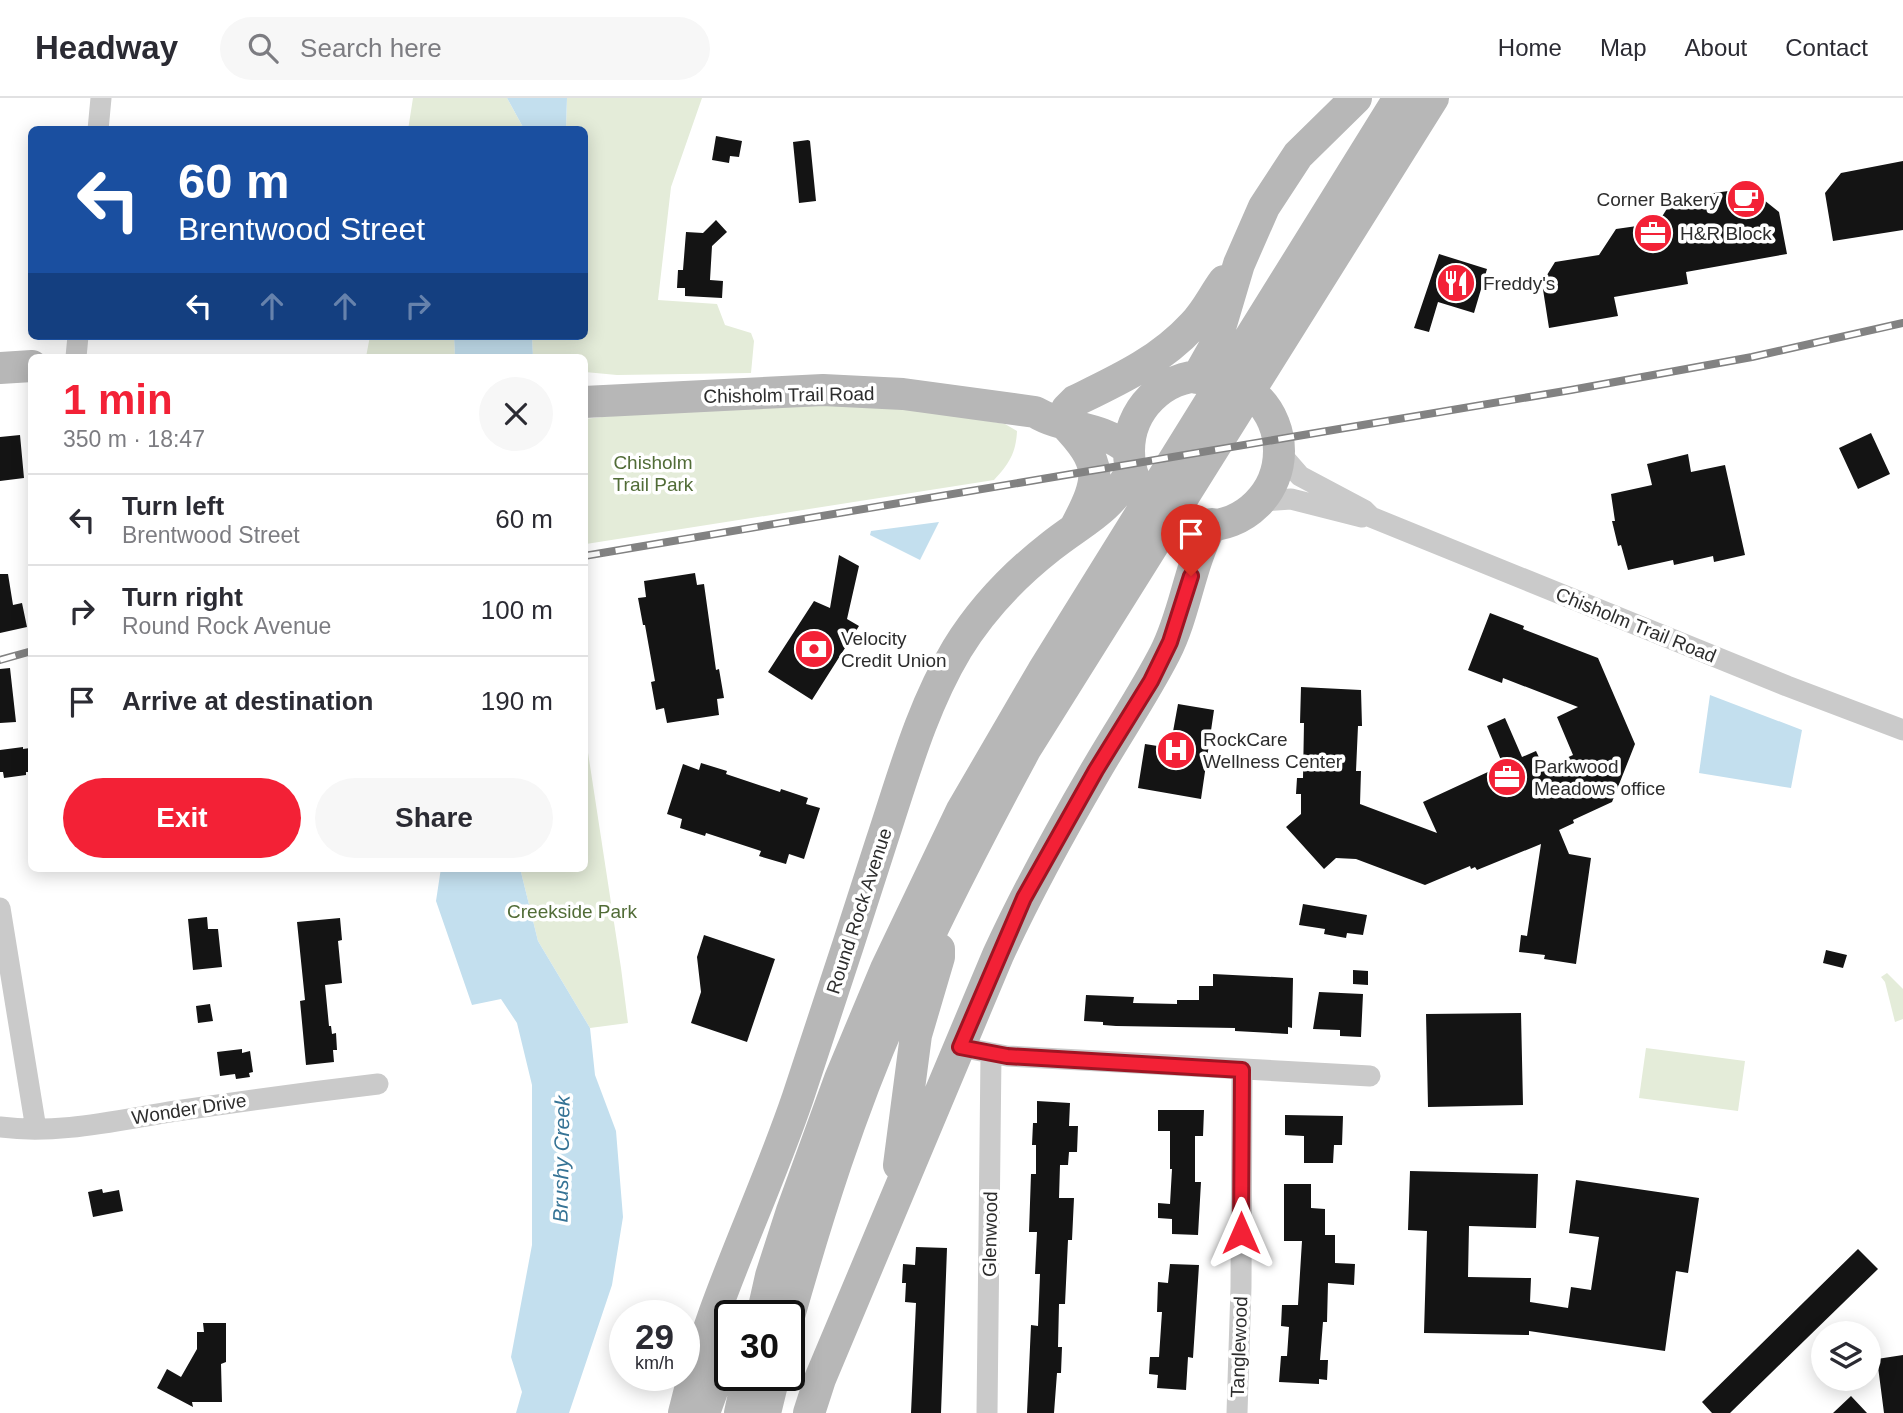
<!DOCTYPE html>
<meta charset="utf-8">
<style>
body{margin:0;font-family:Arial,sans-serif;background:#f7f7f7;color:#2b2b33;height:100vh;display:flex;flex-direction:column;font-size:26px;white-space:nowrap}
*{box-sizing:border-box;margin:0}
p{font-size:23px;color:#7c7c81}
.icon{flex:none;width:38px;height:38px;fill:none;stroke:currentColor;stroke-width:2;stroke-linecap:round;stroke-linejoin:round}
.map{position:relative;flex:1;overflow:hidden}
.side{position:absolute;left:28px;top:256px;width:560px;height:518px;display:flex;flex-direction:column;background:#fff;border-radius:10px;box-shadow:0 4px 18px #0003}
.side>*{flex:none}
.banner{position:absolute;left:28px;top:28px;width:560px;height:214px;border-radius:10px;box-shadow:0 4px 18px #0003;background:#1a4fa0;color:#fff;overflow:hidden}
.tools{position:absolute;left:1811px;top:1223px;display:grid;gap:14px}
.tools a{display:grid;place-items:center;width:70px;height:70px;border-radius:50%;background:#fff;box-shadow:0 4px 18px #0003;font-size:35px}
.speed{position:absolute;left:609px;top:1202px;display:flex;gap:14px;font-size:35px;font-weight:700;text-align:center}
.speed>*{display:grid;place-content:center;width:91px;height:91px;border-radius:50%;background:#fff;box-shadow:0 4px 18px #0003;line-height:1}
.speed small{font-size:18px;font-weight:400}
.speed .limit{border:4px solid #111;border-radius:10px;background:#fff;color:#111}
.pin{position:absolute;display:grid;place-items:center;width:60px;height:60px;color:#fff;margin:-72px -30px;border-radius:50% 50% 50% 0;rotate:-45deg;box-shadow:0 0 7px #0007}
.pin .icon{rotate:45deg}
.me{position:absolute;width:77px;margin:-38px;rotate:0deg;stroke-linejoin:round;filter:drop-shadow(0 0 5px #0008)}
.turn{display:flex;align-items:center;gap:24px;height:147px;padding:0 35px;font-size:32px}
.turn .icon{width:91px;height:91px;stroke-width:2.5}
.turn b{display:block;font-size:49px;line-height:60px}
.lanes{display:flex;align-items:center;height:66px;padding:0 35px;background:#0003;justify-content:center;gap:35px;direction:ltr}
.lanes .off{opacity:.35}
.round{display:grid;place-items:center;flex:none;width:74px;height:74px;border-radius:37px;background:#f7f7f7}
.overview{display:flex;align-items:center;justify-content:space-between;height:119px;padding:0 35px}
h1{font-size:42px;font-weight:700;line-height:52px;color:#f32136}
.cta{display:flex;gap:14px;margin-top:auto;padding:14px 35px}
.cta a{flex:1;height:80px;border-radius:42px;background:#f32136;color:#fff;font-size:28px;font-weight:700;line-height:80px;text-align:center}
.cta a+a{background:#f7f7f7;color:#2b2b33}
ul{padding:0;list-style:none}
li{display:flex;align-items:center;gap:21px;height:91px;padding:0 35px;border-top:2px solid #e1e1e2}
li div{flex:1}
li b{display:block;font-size:26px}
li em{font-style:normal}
header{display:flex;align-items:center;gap:42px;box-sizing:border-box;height:98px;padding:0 35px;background:#fff;border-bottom:2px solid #e1e1e2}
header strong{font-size:33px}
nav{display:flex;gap:38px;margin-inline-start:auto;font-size:24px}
.search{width:490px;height:63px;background:#f7f7f7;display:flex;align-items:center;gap:18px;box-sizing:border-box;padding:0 24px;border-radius:38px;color:#7c7c81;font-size:26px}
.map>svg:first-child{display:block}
.green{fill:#e4ecd9}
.water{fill:#c3dfee}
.building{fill:#141414}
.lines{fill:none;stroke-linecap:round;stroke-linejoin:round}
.street{stroke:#cacaca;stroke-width:21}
.secondary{stroke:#b7b7b7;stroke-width:32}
.rail-casing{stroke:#828282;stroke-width:8}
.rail{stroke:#fff;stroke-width:5;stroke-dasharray:16;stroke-linecap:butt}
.route-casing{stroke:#9e1523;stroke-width:18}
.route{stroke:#f32136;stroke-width:12}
.labels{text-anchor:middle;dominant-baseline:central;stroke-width:7;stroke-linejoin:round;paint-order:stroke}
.poi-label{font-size:19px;fill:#2d2d2d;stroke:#fff;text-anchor:start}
.street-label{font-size:19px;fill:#2d2d2d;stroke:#fff}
.park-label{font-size:19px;fill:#516c37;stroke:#fff}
.water-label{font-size:21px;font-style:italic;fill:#357395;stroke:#fff}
</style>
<header>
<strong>Headway</strong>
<div class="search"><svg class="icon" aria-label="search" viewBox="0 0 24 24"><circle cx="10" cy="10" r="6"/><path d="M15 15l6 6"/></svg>Search here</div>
<nav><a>Home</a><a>Map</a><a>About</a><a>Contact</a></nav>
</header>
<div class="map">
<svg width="1903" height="1315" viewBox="0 0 1903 1315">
<rect width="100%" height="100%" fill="#fff"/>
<path class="green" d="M413,0H507L524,31L408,32Z
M567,0H702L671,89L658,202L717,206L725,227L751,235L754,243L751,275L617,277L585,274L584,259H533L532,238H584V32L566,31Z
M370,238H454L455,259H366Z
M896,307L1005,326L1017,333C1016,355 1009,366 994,382L586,446L584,321L705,308Z
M585,635L621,870L628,925L590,930L538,843L520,770H584Z
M1887,875L1903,891V921L1895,924L1885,884L1881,879Z
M1646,950L1745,963L1738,1013L1639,1000Z"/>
<path class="water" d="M507,0H567L566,31H524Z
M454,238H532L533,259H455Z
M939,424L920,462L870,437L871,433Z
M1710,597L1802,632L1791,690L1699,675Z
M441,770H520L538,843L590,930L595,977L616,1033L623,1119L612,1187L569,1315H516L522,1294L511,1259L532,1147V987L517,925L501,901L472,907L436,803Z"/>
<path class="building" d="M716,38L742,43L739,59L730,58L729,65L712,62Z
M808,42L810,43L816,103L799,105L793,44Z
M1903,63V132L1833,143L1825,95L1841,75Z
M1749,90L1779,114L1787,156L1686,174L1688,186L1614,199L1618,218L1549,230L1542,185L1555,164L1599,157L1616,131L1658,125L1673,101Z
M716,122L727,134L712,148L710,182L723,183L722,200L685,198V190H677L678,172H683L686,134L703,135Z
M1439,156L1487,171L1474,215L1438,204L1429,234L1414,230Z
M1871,335L1890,376L1858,391L1839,350Z
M20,337L24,380L0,383V339Z
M1688,356L1691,374L1725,367L1745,457L1714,464L1713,458L1674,467L1673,462L1628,472L1621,447L1618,448L1612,423H1615L1611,396L1652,387L1647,366Z
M839,457L859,468L847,521L859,528L812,602L768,574L814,503L830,510Z
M695,475L697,487L704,486L716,572L719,571L724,600L717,601L719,617L667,625L664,610L656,612L651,584L655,583L645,527H643L638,500L646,499L644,483Z
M0,476H8L13,507L22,505L27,529L0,535Z
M1490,515L1524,528L1523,531L1598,560L1635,646L1612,704L1573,722L1574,725L1559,732L1569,756L1591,760L1576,866L1544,861L1545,857L1519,854L1521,837L1527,838L1541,746L1477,772L1475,769L1471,771L1470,768L1425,787L1356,761L1336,760L1324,771L1286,729L1301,716V696H1296L1297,680H1303L1304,625H1300L1301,589L1361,592L1362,628H1358L1356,673H1361L1360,706L1437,735L1423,704L1503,667L1487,628L1505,620L1522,659L1536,653L1544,670L1573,657L1557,619L1578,609L1503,580L1502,585L1468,572Z
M10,570L16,624L0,625V571Z
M1178,606L1214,612L1201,701L1138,690L1145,646L1170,650Z
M23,649V651L30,650L32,674H26V677L4,680L3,674H0V652Z
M701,665L727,673L726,676L780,694L781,691L808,700L806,706L820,710L804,761L789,756L786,766L759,758L761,753L706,735L705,738L680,730L682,721L667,716L683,666L699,672Z
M1303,806L1367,817L1363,837L1347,835L1346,840L1324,836L1325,831L1299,827Z
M207,819L208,831H218L222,869L193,872L188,821Z
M340,820L342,842L338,843L342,885L325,887L329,928H331L332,936L336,935L337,952H333L334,964L306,967L300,903L305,902L297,824Z
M704,837L775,861L747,944L691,925L701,894L697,859Z
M1826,852L1847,857L1843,870L1823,865Z
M1353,872L1368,873V887L1353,886Z
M1213,876L1293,880L1292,930L1288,929V936L1235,933V930L1116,928L1103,927V924L1084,923L1086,897L1134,899L1133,905L1177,906V902H1199V888H1213Z
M1319,894L1363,896L1361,939L1340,938V932L1313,931Z
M210,906L213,923L198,925L196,908Z
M1521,915L1523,1007L1428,1009L1426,916Z
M242,951V955L250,953L253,974L249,975L250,979L236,981L235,976L220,978L217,954Z
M1037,1003L1070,1005L1069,1028H1078L1077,1054H1069L1068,1067H1060L1059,1100H1074L1072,1142H1068L1065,1206H1059L1058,1249H1062L1061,1275H1057L1054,1315H1027L1031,1227L1038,1228L1040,1176H1035L1037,1134H1029L1031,1076H1036V1047H1032L1033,1025H1037Z
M1158,1012H1204L1203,1038H1195V1084H1201L1198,1137L1172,1136V1121L1158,1120V1105L1170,1106L1172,1071H1170V1033H1158Z
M1285,1017L1343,1018L1342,1047H1334L1333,1065H1304V1038L1285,1037Z
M1410,1073L1538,1076L1536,1130L1469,1128L1468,1179L1531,1180L1530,1204L1568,1210L1571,1189L1591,1192L1599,1139L1569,1135L1576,1082L1699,1100L1688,1175L1676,1173L1665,1253L1529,1233V1237L1424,1235L1427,1133L1408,1132Z
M1284,1086H1311V1110L1325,1111V1137H1335V1165L1355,1166L1354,1187L1328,1185L1327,1224H1323L1320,1262H1328L1327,1282L1319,1281V1286L1279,1284L1281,1258H1287L1289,1229L1281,1228L1282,1207H1298L1302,1143H1284Z
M102,1091L103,1095L119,1092L123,1113L93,1119L88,1094Z
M916,1149L947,1150L941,1315H911L916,1205L905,1204L906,1185H902L903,1166L915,1167Z
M1858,1151L1878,1171L1730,1315H1712L1702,1304Z
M1170,1166L1199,1167L1193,1260L1188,1259L1186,1292L1157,1290L1158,1277L1149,1276L1150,1259H1159L1162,1214H1157L1158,1184L1168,1185Z
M203,1225H226V1264L221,1266L222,1304H192L193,1309L157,1290L167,1271L181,1279L197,1251V1234H204Z
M1903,1257V1315H1884L1877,1261Z
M1851,1298L1867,1315H1833Z"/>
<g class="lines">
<path class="street" d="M98,32L101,0
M76,259L78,238
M1280,355L1300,378L1364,412L1371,419L1787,588L1903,632
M1260,403L1291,401L1362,419
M0,810L36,1031
M960,949L1007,958L1370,978
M0,1029C58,1037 118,1022 176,1013C243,1003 310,994 378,986
M987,1315L991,956
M1237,1315L1241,1189L1242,972"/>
<path class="secondary" d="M0,270L32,268
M1129 353a75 75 0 1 1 150 0a75 75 0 1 1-150 0Z
M1197,280L1214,250L1239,166L1264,109L1298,57L1356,0
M584,304L823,292L903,296L1035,314C1065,332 1099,327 1128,351
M1067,311L1075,303C1118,282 1160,263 1193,227C1206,214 1213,198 1224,183
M1063,324C1103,366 1102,379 1075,430
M899,1067L916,937L939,859V851
M762,1218L771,1178L792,1113L840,981L886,871L962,712L1043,573L1399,0
M789,1218C818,1116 850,1014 893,916C933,825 979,737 1026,650L1433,0
M684,1315C710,1205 762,1105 798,999C826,914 854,830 881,745C903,679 921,611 957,551C981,512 1013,478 1050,449C1084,422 1108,414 1131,374
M704,1315L730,1243
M740,1315L748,1278
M765,1315L774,1278
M809,1315L820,1281L998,857C1027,794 1060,734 1095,674C1118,634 1144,596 1165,555C1186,514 1189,467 1212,426"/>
<g class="rail-casing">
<path id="rail" d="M584,458L1571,292L1752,259L1903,225
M0,562L32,553"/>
</g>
<use href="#rail" class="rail"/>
</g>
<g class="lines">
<g class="route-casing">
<path id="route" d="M1191,478L1170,544L1151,583L1096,672L1024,800L960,949L1007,958L1242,972L1241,1135"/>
</g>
<use href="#route" class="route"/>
</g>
<defs>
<g id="cafe-disc" transform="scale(2.0125)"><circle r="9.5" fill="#f32136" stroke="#fff"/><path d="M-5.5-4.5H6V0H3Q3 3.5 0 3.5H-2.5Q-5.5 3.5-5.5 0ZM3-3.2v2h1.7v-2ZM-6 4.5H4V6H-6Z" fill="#fff"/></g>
<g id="office-disc" transform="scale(2.0125)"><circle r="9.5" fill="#f32136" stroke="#fff"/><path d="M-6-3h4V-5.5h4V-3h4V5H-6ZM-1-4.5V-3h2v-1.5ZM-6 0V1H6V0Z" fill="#fff"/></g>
<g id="restaurant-disc" transform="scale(2.0125)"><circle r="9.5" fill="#f32136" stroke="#fff"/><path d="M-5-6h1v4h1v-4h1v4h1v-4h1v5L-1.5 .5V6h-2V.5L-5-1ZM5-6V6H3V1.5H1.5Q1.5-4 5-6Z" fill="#fff"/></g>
<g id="bank-disc" transform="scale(2.0125)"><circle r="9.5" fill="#f32136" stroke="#fff"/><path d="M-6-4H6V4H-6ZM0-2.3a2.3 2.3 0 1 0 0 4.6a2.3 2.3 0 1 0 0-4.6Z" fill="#fff"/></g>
<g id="hospital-disc" transform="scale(2.0125)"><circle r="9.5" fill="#f32136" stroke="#fff"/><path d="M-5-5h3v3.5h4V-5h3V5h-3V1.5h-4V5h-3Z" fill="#fff"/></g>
</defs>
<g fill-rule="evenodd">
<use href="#cafe-disc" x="1746" y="101"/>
<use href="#office-disc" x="1653" y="135"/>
<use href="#restaurant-disc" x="1456" y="185"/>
<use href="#bank-disc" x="814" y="551"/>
<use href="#hospital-disc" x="1176" y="652"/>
<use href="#office-disc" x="1507" y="679"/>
</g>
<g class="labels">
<g class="poi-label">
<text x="1719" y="101" text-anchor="end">Corner Bakery</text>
<text x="1680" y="135">H&amp;R Block</text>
<text x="1483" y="185">Freddy's</text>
<text x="841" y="540">Velocity<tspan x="841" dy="22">Credit Union</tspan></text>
<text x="1203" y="641">RockCare<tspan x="1203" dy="22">Wellness Center</tspan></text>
<text x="1534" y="668">Parkwood<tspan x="1534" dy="22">Meadows office</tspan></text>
</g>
<g class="street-label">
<text transform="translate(789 297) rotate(-1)">Chisholm Trail Road</text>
<text transform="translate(1636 527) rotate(22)">Chisholm Trail Road</text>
<text transform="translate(859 813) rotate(-72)">Round Rock Avenue</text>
<text transform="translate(189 1011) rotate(-9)">Wonder Drive</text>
<text transform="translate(990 1136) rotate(-89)">Glenwood</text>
<text transform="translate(1239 1249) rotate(-88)">Tanglewood</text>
</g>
<g class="park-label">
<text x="653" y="364">Chisholm<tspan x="653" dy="22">Trail Park</tspan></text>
<text x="572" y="813">Creekside Park</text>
</g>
<g class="water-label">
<text transform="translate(561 1061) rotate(-89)">Brushy Creek</text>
</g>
</g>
</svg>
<div class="tools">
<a><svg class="icon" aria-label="layers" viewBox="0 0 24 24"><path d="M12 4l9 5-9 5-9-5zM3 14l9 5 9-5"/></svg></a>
</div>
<div class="speed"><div>29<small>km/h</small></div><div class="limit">30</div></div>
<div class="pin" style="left:1191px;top:478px;background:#d93025"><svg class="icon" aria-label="arrive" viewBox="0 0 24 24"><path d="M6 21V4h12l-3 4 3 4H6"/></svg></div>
<svg class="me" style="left:1241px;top:1135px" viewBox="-20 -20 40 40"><path d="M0-17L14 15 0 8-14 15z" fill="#f32136" stroke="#fff" stroke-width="4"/></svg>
<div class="banner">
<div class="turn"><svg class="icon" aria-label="left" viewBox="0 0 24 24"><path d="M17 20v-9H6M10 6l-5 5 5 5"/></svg><div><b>60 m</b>Brentwood Street</div></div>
<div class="lanes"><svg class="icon" aria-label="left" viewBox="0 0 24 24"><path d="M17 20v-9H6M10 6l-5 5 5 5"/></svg><svg class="icon off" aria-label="ahead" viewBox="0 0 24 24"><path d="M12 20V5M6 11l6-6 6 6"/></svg><svg class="icon off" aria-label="ahead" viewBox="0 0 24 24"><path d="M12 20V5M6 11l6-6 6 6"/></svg><svg class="icon off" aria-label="right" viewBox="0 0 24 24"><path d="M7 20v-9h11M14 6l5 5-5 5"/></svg></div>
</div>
<section class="side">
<div class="overview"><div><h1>1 min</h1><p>350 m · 18:47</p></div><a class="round"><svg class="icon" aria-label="close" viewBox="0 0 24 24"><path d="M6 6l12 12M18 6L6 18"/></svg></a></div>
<ul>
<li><svg class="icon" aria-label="left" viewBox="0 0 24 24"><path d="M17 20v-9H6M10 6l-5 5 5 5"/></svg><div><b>Turn left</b><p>Brentwood Street</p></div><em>60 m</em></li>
<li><svg class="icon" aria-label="right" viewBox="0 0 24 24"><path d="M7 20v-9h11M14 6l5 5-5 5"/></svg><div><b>Turn right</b><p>Round Rock Avenue</p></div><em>100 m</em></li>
<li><svg class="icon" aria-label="arrive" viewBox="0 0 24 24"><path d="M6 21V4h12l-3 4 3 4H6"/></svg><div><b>Arrive at destination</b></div><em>190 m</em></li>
</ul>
<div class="cta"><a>Exit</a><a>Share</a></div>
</section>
</div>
